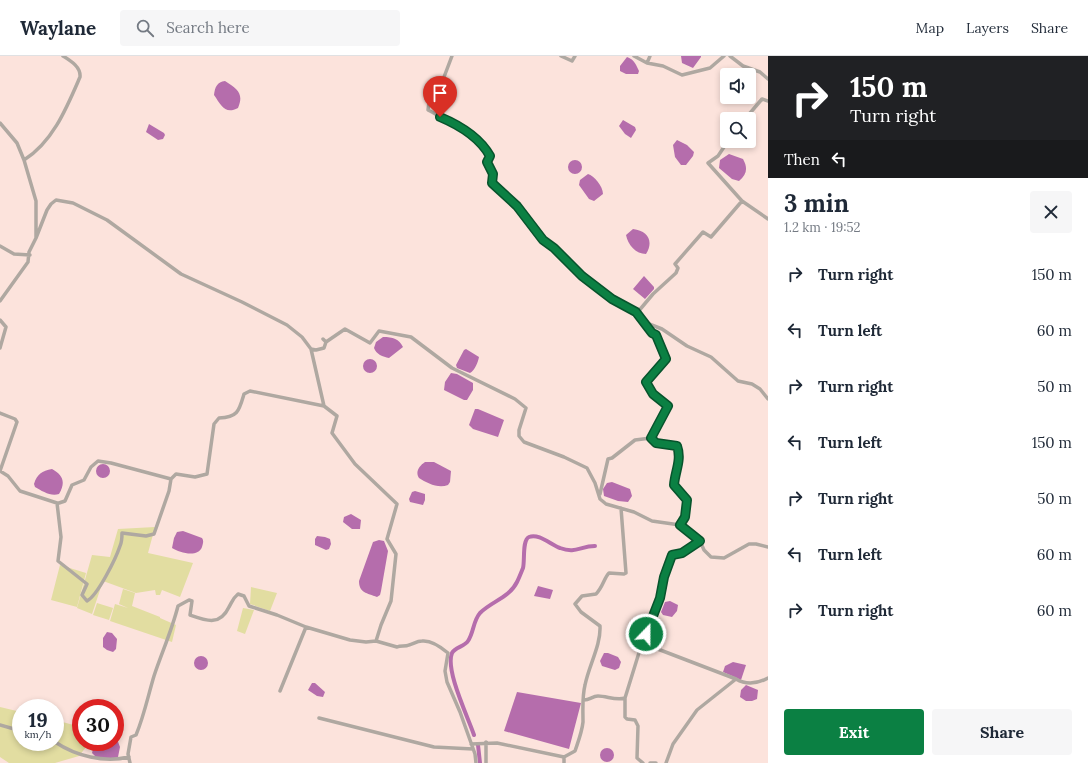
<!DOCTYPE html>
<meta charset="utf-8">
<style>
body{margin:0;font-family:Lora,serif;background:#f6f6f7;color:#1f2937;height:100vh;display:flex;flex-direction:column;font-size:15px;white-space:nowrap}
*{box-sizing:border-box;margin:0}
p{font-size:13px;color:#747a83}
.icon{flex:none;width:22px;height:22px;fill:none;stroke:currentColor;stroke-width:2;stroke-linecap:round;stroke-linejoin:round}
.map{position:relative;flex:1;overflow:hidden}
.panel{display:flex;flex-direction:column;background:#fff;width:320px}
.panel>*{flex:none}
.guide{background:#202124;color:#fff;overflow:hidden}
.buttons{position:absolute;left:720px;top:12px;display:grid;gap:8px}
.buttons a{display:grid;place-items:center;width:36px;height:36px;border-radius:4px;background:#fff;box-shadow:0 2px 6px #0003;font-size:20px}
.speed{position:absolute;left:12px;top:643px;display:flex;gap:8px;font-size:20px;font-weight:700;text-align:center}
.speed>*{display:grid;place-content:center;width:52px;height:52px;border-radius:50%;background:#fff;box-shadow:0 2px 6px #0003;line-height:1}
.speed small{font-size:10px;font-weight:400}
.speed .limit{border:6px solid #d22;background:#fff;color:#111}
.pin{position:absolute;display:grid;place-items:center;width:34px;height:34px;color:#fff;margin:-41px -17px;border-radius:50% 50% 50% 0;rotate:-45deg;box-shadow:0 0 4px #0007}
.pin .icon{rotate:45deg}
.me{position:absolute;width:44px;margin:-22px;rotate:22deg;stroke-linejoin:round;filter:drop-shadow(0 0 3px #0008)}
.turn{display:flex;align-items:center;gap:14px;height:84px;padding:0 16px;font-size:18px}
.turn .icon{width:52px;height:52px;stroke-width:2.5}
.turn b{display:block;font-size:28px;line-height:34px}
.then{display:flex;align-items:center;height:38px;padding:0 16px;background:#0003;gap:8px;font-size:15px}
.round{display:grid;place-items:center;flex:none;width:42px;height:42px;border-radius:4px;background:#f6f6f7}
.overview{display:flex;align-items:center;justify-content:space-between;height:68px;padding:0 16px}
h1{font-size:24px;font-weight:700;line-height:30px}
.action{display:flex;gap:8px;margin-top:auto;padding:8px 16px}
.action a{flex:1;height:46px;border-radius:4px;background:#0b8043;color:#fff;font-size:16px;font-weight:700;line-height:46px;text-align:center}
.action a+a{background:#f6f6f7;color:#1f2937}
ul{padding:0;list-style:none}
li{display:flex;align-items:center;gap:12px;height:56px;padding:0 16px}
li div{flex:1}
li b{display:block;font-size:15px}
li em{font-style:normal}
header{display:flex;align-items:center;gap:24px;box-sizing:border-box;height:56px;padding:0 20px;background:#fff;border-bottom:1px solid #e0e1e3}
header strong{font-size:19px}
nav{display:flex;gap:22px;margin-inline-start:auto;font-size:14px}
.search{width:280px;height:36px;background:#f6f6f7;display:flex;align-items:center;gap:10px;box-sizing:border-box;padding:0 14px;border-radius:4px;color:#747a83;font-size:15px}
main{display:flex;flex:1;min-height:0}
.map>svg:first-child{display:block}
.green{fill:#e2dda1}
.water{fill:#b56dac}
.lines{fill:none;stroke-linecap:round;stroke-linejoin:round}
.canal{stroke:#b56dac;stroke-width:4}
.minor{stroke:#afa8a1;stroke-width:3.5}
.route-casing{stroke:#07532c;stroke-width:10}
.route{stroke:#0b8043;stroke-width:7}
</style>
<header>
<strong>Waylane</strong>
<div class="search"><svg class="icon" aria-label="search" viewBox="0 0 24 24"><circle cx="10" cy="10" r="6"/><path d="M15 15l6 6"/></svg>Search here</div>
<nav><a>Map</a><a>Layers</a><a>Share</a></nav>
</header>
<main>
<div class="map">
<svg width="768" height="707" viewBox="0 0 768 707">
<rect width="100%" height="100%" fill="#fce3dc"/>
<path class="green" d="M155,471L148,497L193,507L180,541L162,534L160,539H156L155,534L136,537L103,525L104,522L92,558L77,552L92,499L110,501L118,473Z
M60,509L86,517L77,551L51,544Z
M251,531L277,537L270,555L250,548Z
M123,533L135,537L132,550L160,561V562L176,569L172,586L110,565L115,548L128,552L119,548Z
M97,547L113,552L109,564L93,559Z
M243,552L254,554L245,578L237,575Z
M0,651L21,656V686H55V664L81,671V686H90L79,700L55,707H9L0,701Z"/>
<path class="water" d="M681,0H701V1L693,12L682,7Z
M627,1C635,4 636,9 639,15L638,18H626L620,15V10Z
M225,25C238,33 244,38 238,52C225,59 221,49 214,39C215,31 217,26 225,25Z
M623,64L635,71L636,74L631,82L625,78L619,70Z
M149,68L164,77L165,79L163,83L158,84L146,76Z
M677,84L687,89L694,96L693,100L686,109H681L675,101L673,89Z
M729,98L743,103C748,112 747,118 739,125L732,123L719,112L720,104Z
M568 111a7 7 0 1 1 14 0a7 7 0 1 1-14 0Z
M588,118C594,120 603,130 603,138L594,145L589,143L579,129L580,124Z
M633,173C648,175 654,185 646,198C636,198 628,189 626,179Z
M644,220L654,231V233L645,243L633,233Z
M383,281C393,281 399,283 403,291L389,302C383,301 376,298 374,292L376,286Z
M466,293L479,301C478,306 475,314 470,317L457,312L456,309L464,294Z
M363 310a7 7 0 1 1 14 0a7 7 0 1 1-14 0Z
M451,317L457,318L473,327V334L467,344H464L444,334L445,326Z
M475,353H478L504,364L498,381L473,373L469,369Z
M425,406H434L451,415L450,426L448,429C438,433 427,427 419,422C415,416 419,410 425,406Z
M96 415a7 7 0 1 1 14 0a7 7 0 1 1-14 0Z
M52,413C63,419 66,426 59,438C51,441 42,435 35,431L34,428C37,418 42,415 52,413Z
M612,426L630,433L632,440L628,446L618,445L604,440L603,433L607,427Z
M415,435L425,438V444L423,449L410,446L409,443L412,436Z
M351,458L361,464L360,473H352L343,466L344,461Z
M183,475L202,482C204,485 203,487 202,491C198,502 180,497 172,492L174,482L177,476Z
M317,480L325,481L330,483L331,488L329,493L326,494L315,489V483Z
M379,484L384,485L388,495L381,535L380,539L377,541C367,537 359,537 359,525L373,486Z
M538,530L553,534L550,543L534,540Z
M670,545L678,549L677,555L672,561L663,559L661,556L665,546Z
M107,576L112,577L117,583L116,593L113,596L107,594L103,591V582Z
M604,597H608L618,601L621,606L619,612L615,614L602,610L600,605Z
M194 607a7 7 0 1 1 14 0a7 7 0 1 1-14 0Z
M733,606L746,609L741,624L723,616L725,610Z
M312,627H315L325,636L323,641L317,640L308,634Z
M746,629L758,634L757,643L752,645H746L740,641L741,634Z
M517,636L581,647L569,693L504,675Z
M115,682L117,683L120,691L118,701C111,705 104,701 96,701L92,697L95,686H115Z
M600 699a7 7 0 1 1 14 0a7 7 0 1 1-14 0Z"/>
<g class="lines">
<path class="canal" d="M474,679C468,661 445,614 452,597C455,591 464,591 468,585C474,576 473,565 480,557C492,545 509,542 517,526C519,522 521,517 523,512C525,505 522,484 529,481C539,477 551,489 560,492C576,498 580,490 595,490
M478,689L480,707"/>
<path class="minor" d="M452,0L441,29L429,46L428,54C450,66 477,77 490,100L487,106L493,118L492,127L502,135L517,150L543,184L554,192L582,220L612,243L636,257L652,277L656,279L666,303L646,326L653,338L668,350L651,382L656,387L677,390L679,398V405L675,429C689,445 691,450 680,469
M561,0L572,5L575,0
M634,0L647,7L663,10L682,19L710,12L724,0
M730,0L743,10L760,16L768,23
M647,7L650,0
M745,63L762,43L768,45
M0,67L17,87L24,104L36,145V182L29,196L28,206L0,245
M728,85L718,100L708,107L742,145L768,163
M24,104C53,86 67,51 80,21C81,11 71,5 63,0
M36,182L47,154L51,148L56,144L73,147L107,164L181,218L242,246L287,269L302,281L311,293L324,350L337,360L332,377L355,408L397,448L387,483L396,498L391,545L381,569L376,585
M0,190L14,198L30,199
M637,257L653,238L676,217L678,212L675,208L703,176L711,181L742,145
M0,264L6,271L0,292
M644,266L662,273L687,290L711,301L738,325L752,328L760,333L768,343
M326,286L345,273L370,287L379,275L411,281L452,312L515,343L526,352L519,374V380L524,386L564,401L587,412L595,427L600,443L606,448L634,456L652,465L680,469L700,485L704,494L711,501L724,502L749,488H756L768,491
M311,293L316,294L324,292L326,286L323,283
M0,357L15,363L17,366L0,415
M0,415L8,420L20,435L57,447H59L65,445L72,429L84,424L91,411L98,405L111,407L171,423L169,435L154,478L146,480L122,477C122,481 122,486 120,490C116,502 98,539 87,545L82,539L87,528L58,505L61,481L57,447
M171,423L176,418L195,421L207,418L214,368L219,362C238,361 239,355 244,338L250,335L324,350
M600,438L608,403L612,402L635,384L651,382
M642,587L736,623
M280,635L306,571
M625,642V661L627,663L635,664L638,670L637,702L643,707
M583,644C589,645 592,640 598,640C607,640 616,645 625,642L642,587L660,542L662,526L672,499L689,494L700,485
M319,662L434,691L473,693
M0,669L21,675
M55,686C76,700 104,707 129,701
M471,688L497,687L564,701
M130,707L128,698L131,681L136,679C144,660 148,640 154,620C162,596 172,574 178,550L189,544L192,545L190,559C207,565 220,570 229,551C232,546 233,542 238,538L244,540L249,550L277,559L306,571L350,584L366,586L376,585L397,591C401,589 405,591 409,589C413,588 417,585 422,585C431,584 441,591 448,597L445,615L447,626L460,656L475,698L476,707
M486,707V686
M564,707V701L575,695C578,686 582,676 583,666C583,653 582,641 585,629C589,609 601,589 600,570L581,556L575,548L582,540L596,538C603,531 604,522 609,517L624,518L626,517L621,452
M650,707H656
M666,707L673,688L697,654L736,623C746,629 757,628 768,622"/>
</g>
<g class="lines">
<g class="route-casing">
<path id="route" d="M440,61C459,69 480,82 490,100L487,106L493,118L492,127L517,150L543,184L554,192L582,220L612,243L636,256L652,277L656,279L666,303L646,326L653,338L668,350L651,382L656,387L677,390C682,404 675,415 674,429L687,444L685,461L680,469L700,485L682,497L672,499L664,521L660,542L646,578"/>
</g>
<use href="#route" class="route"/>
</g>
</svg>
<div class="buttons">
<a><svg class="icon" aria-label="sound" viewBox="0 0 24 24"><path d="M4 9h4l5-4v14l-5-4H4zM17 9q2 3 0 6"/></svg></a>
<a><svg class="icon" aria-label="search" viewBox="0 0 24 24"><circle cx="10" cy="10" r="6"/><path d="M15 15l6 6"/></svg></a>
</div>
<div class="speed"><div>19<small>km/h</small></div><div class="limit">30</div></div>
<div class="pin" style="left:440px;top:61px;background:#d93025"><svg class="icon" aria-label="arrive" viewBox="0 0 24 24"><path d="M6 21V4h12l-3 4 3 4H6"/></svg></div>
<svg class="me" style="left:646px;top:578px" viewBox="-20 -20 40 40"><circle r="17" fill="#0b8043" stroke="#fff" stroke-width="3"/><path d="M0-11L8 9 0 5-8 9z" fill="#fff"/></svg>
</div>
<section class="panel">
<div class="guide">
<div class="turn"><svg class="icon" aria-label="right" viewBox="0 0 24 24"><path d="M7 20v-9h11M14 6l5 5-5 5"/></svg><div><b>150 m</b>Turn right</div></div>
<div class="then">Then<svg class="icon" aria-label="left" viewBox="0 0 24 24"><path d="M17 20v-9H6M10 6l-5 5 5 5"/></svg></div>
</div>
<div class="overview"><div><h1>3 min</h1><p>1.2 km · 19:52</p></div><a class="round"><svg class="icon" aria-label="close" viewBox="0 0 24 24"><path d="M6 6l12 12M18 6L6 18"/></svg></a></div>
<ul>
<li><svg class="icon" aria-label="right" viewBox="0 0 24 24"><path d="M7 20v-9h11M14 6l5 5-5 5"/></svg><div><b>Turn right</b></div><em>150 m</em></li>
<li><svg class="icon" aria-label="left" viewBox="0 0 24 24"><path d="M17 20v-9H6M10 6l-5 5 5 5"/></svg><div><b>Turn left</b></div><em>60 m</em></li>
<li><svg class="icon" aria-label="right" viewBox="0 0 24 24"><path d="M7 20v-9h11M14 6l5 5-5 5"/></svg><div><b>Turn right</b></div><em>50 m</em></li>
<li><svg class="icon" aria-label="left" viewBox="0 0 24 24"><path d="M17 20v-9H6M10 6l-5 5 5 5"/></svg><div><b>Turn left</b></div><em>150 m</em></li>
<li><svg class="icon" aria-label="right" viewBox="0 0 24 24"><path d="M7 20v-9h11M14 6l5 5-5 5"/></svg><div><b>Turn right</b></div><em>50 m</em></li>
<li><svg class="icon" aria-label="left" viewBox="0 0 24 24"><path d="M17 20v-9H6M10 6l-5 5 5 5"/></svg><div><b>Turn left</b></div><em>60 m</em></li>
<li><svg class="icon" aria-label="right" viewBox="0 0 24 24"><path d="M7 20v-9h11M14 6l5 5-5 5"/></svg><div><b>Turn right</b></div><em>60 m</em></li>
</ul>
<div class="action"><a>Exit</a><a>Share</a></div>
</section>
</main>
